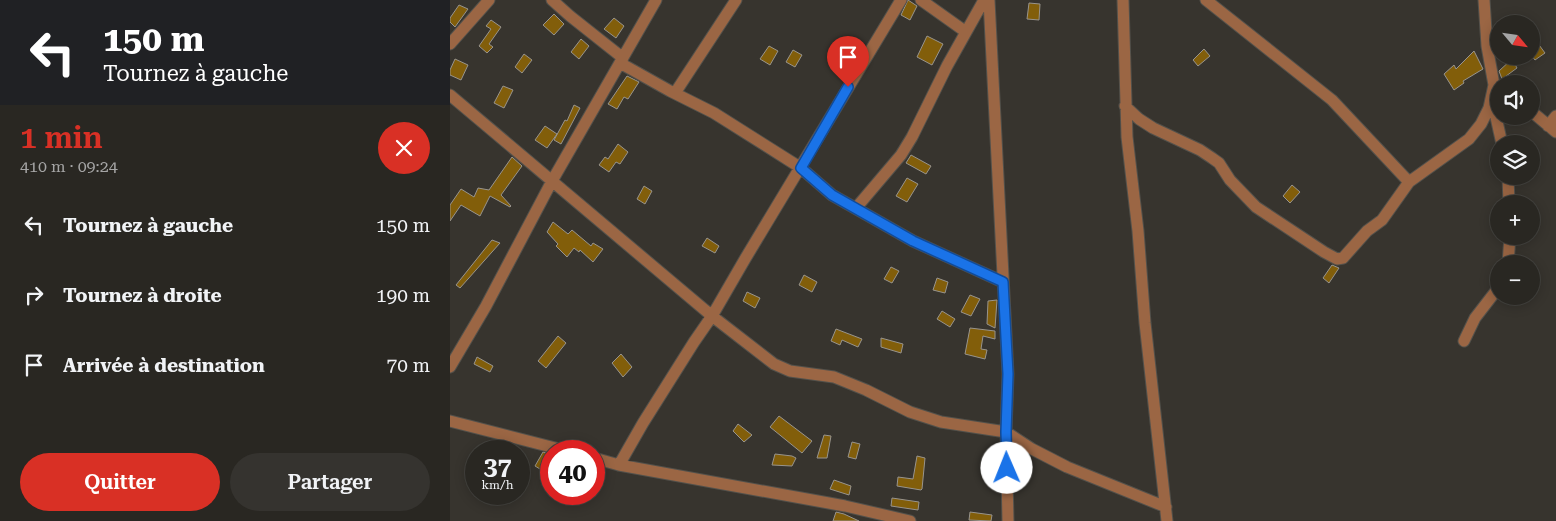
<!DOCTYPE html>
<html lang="fr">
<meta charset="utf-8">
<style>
body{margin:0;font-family:"Roboto Serif",serif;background:#35332f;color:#f1f3f6;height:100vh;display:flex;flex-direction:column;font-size:19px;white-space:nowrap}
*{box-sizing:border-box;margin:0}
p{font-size:16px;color:#a5a5a5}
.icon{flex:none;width:28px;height:28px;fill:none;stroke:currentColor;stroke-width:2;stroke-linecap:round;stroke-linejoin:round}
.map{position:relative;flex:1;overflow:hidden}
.sheet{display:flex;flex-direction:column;background:#292722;width:450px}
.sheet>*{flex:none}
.top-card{background:#202124;color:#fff;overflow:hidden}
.needle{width:32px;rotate:119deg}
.tools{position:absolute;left:1040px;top:15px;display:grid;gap:10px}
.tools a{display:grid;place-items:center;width:50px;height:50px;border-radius:50%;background:#292722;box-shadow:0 2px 12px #0003,0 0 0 1px #454440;font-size:25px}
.speed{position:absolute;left:15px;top:440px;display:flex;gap:10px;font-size:25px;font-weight:700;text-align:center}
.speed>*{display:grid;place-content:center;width:65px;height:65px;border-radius:50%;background:#292722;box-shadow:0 2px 12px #0003,0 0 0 1px #454440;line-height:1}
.speed small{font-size:12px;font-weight:400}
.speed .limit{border:8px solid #d22;background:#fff;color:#111}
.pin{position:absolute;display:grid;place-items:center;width:42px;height:42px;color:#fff;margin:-51px -21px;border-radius:50% 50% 50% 0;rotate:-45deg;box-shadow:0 0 5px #0007}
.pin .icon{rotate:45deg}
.me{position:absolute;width:55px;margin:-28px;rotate:359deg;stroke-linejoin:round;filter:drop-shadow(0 0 4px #0008)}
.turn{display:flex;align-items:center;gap:18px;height:105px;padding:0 20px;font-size:22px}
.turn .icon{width:65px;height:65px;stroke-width:2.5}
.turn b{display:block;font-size:35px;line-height:42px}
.round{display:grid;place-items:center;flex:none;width:52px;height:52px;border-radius:26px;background:#35332f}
.overview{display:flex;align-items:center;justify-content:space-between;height:85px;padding:0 20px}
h1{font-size:30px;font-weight:600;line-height:38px;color:#d93025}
.primary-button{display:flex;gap:10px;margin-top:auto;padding:10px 20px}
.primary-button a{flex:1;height:58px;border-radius:30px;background:#d93025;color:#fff;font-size:20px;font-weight:600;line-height:58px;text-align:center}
.primary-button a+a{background:#35332f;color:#f1f3f6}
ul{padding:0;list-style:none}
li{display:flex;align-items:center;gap:15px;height:70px;padding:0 20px}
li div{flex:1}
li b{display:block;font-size:19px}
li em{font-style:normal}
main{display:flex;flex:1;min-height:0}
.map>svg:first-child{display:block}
.building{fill:#825e0a;stroke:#98948d}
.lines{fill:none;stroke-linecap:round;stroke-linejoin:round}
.minor-casing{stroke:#53514b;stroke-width:13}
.minor{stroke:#9b6644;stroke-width:11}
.route-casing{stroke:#114b97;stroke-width:12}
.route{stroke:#1a73e8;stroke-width:9}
</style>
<main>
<section class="sheet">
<div class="top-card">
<div class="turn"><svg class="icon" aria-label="left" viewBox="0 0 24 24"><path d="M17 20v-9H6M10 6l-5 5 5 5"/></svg><div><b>150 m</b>Tournez à gauche</div></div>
</div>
<div class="overview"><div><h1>1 min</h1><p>410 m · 09:24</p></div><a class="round" style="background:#d93025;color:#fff"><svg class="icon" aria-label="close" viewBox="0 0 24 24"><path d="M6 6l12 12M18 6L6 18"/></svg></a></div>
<ul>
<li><svg class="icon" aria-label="left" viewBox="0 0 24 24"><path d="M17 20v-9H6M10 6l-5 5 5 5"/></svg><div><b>Tournez à gauche</b></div><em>150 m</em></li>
<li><svg class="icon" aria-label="right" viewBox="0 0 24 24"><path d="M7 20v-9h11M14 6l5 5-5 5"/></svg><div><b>Tournez à droite</b></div><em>190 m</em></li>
<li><svg class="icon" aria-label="arrive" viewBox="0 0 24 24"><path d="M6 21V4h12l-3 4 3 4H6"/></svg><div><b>Arrivée à destination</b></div><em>70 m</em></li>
</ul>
<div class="primary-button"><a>Quitter</a><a>Partager</a></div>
</section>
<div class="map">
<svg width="1106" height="521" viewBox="0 0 1106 521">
<rect width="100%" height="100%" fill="#37342e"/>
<path class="building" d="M458,0L467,6L460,20L451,15Z
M579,3L590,4L589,20L577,19Z
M9,5L18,9L5,27L0,22V18Z
M104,14L114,24L104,35L93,25Z
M164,18L174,26L166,38L154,29Z
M41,20L51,27L39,44L43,47L37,53L29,46L41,29L36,26Z
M1081,34L1095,53L1085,60L1081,55Z
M477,36L493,44L482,65L467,57Z
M131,39L139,46L129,59L121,52Z
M319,46L328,51L320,65L310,59Z
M754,49L760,56L748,66L743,60Z
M343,50L352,55L345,67L336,62Z
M1024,51L1033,69L1013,81L1014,83L1004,90L994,74L1004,65L1006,69Z
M74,54L82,60L72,73L65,67Z
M5,59L18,65L11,80L0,75V70Z
M1062,59L1067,68L1052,79L1049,71Z
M177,76L189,82L178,99L174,97L167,109L158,104Z
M53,86L63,90L54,108L44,103Z
M124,105L130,108L111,144L104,140L115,120L117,121Z
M95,126L107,134L97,148L85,140Z
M168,144L178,152L170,164L166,162L159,172L149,165L155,157L158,159Z
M461,155L481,166L476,174L456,163Z
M62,157L72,166L51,195L61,206L60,207L40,196L30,216L11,205L0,221V205L11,189L24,197L28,188L39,190Z
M457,178L468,184L457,202L446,196Z
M842,185L850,192L840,203L833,196Z
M194,186L202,191L195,204L187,199Z
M103,222L118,234L122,230L141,246L143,243L153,249L143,262L130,250L129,252L124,248L117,257L106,246L108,244L97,232Z
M257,238L269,246L265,253L252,246Z
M42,240L50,243L10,288L6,285Z
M882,265L889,268L879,283L873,278Z
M441,267L449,271L442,283L434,279Z
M354,275L367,282L362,292L349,285Z
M487,278L498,282L495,293L483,290Z
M297,292L310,298L305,308L293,301Z
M520,295L530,299L521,316L511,312Z
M547,300L545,328L537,324L538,301Z
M492,311L505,319L500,327L487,319Z
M520,328L545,331V339L533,336L531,349L537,350L535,359L515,354Z
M386,329L412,339L408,347L392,340L390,345L381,341Z
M108,336L116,343L96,368L88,361Z
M431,338L453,344L451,353L431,347Z
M171,354L182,367L173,377L162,363Z
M27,357L43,366L40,372L24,364Z
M329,416L362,441L352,453L320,427Z
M288,424L302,435L294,442L283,431Z
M374,435L381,436L377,458H367Z
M402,442L410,444L406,459L398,457Z
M93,452L101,455V461L95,472L85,466Z
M325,454L342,456L346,458L342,466L322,465Z
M467,456L475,458L472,489L471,490L447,486L448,477L463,479Z
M384,480L401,486L399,495L380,489Z
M442,498L469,502L468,510L441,506Z
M386,512L394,514L409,521H383Z
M520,512L542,515L541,521L519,520Z"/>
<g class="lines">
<g class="minor-casing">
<path id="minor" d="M102,0L120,16L173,58
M471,0L516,32
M539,0L558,374L556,432L558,521
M673,0L677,137L688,231L695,323L717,521
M756,0L882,100L959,182
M0,44L39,0
M170,63L220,91L264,113L351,168L382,195L463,241L553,282
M225,93L286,0
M0,95L262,316L324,364L340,371L384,377L416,390L460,412L491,422L556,432L582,449L617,467L716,507
M1042,99L1052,144
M675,106L689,119L703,128L750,150L762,158L769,163L780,180L806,207L874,252L887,259L893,258L917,231L932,220L959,182L1019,139L1031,124L1039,108L1044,85L1037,46L1034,0
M1081,111L1106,132
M1098,126L1106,116
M1058,176L1059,204
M406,208L451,155L462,137L497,66L534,0
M1058,264L1060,236
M1014,341L1025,318L1049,287
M0,367L36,306L102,181L206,0
M0,421L117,451
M144,458L169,465L395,506L460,521
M169,465L193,423L244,342L262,316L295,259L451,0"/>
</g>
<use href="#minor" class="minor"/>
</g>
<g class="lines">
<g class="route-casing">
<path id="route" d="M398,87L351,168L382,195L463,241L553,282L558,374L556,432L557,468"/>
</g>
<use href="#route" class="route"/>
</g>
</svg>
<div class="tools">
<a><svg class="needle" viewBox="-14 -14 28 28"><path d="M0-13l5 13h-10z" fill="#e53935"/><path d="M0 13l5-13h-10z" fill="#a5a5a5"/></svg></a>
<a><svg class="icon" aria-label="sound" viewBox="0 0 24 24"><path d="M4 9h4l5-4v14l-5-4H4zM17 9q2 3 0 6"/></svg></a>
<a><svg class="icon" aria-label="layers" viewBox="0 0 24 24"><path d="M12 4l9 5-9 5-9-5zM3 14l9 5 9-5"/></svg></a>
<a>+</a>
<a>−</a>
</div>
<div class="speed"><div>37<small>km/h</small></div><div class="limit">40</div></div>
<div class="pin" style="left:398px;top:87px;background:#d93025"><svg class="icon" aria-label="arrive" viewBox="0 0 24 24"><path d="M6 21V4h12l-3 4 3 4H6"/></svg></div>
<svg class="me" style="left:557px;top:468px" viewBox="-20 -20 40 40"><circle r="19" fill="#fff"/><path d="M0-13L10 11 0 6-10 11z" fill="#1a73e8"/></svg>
</div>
</main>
